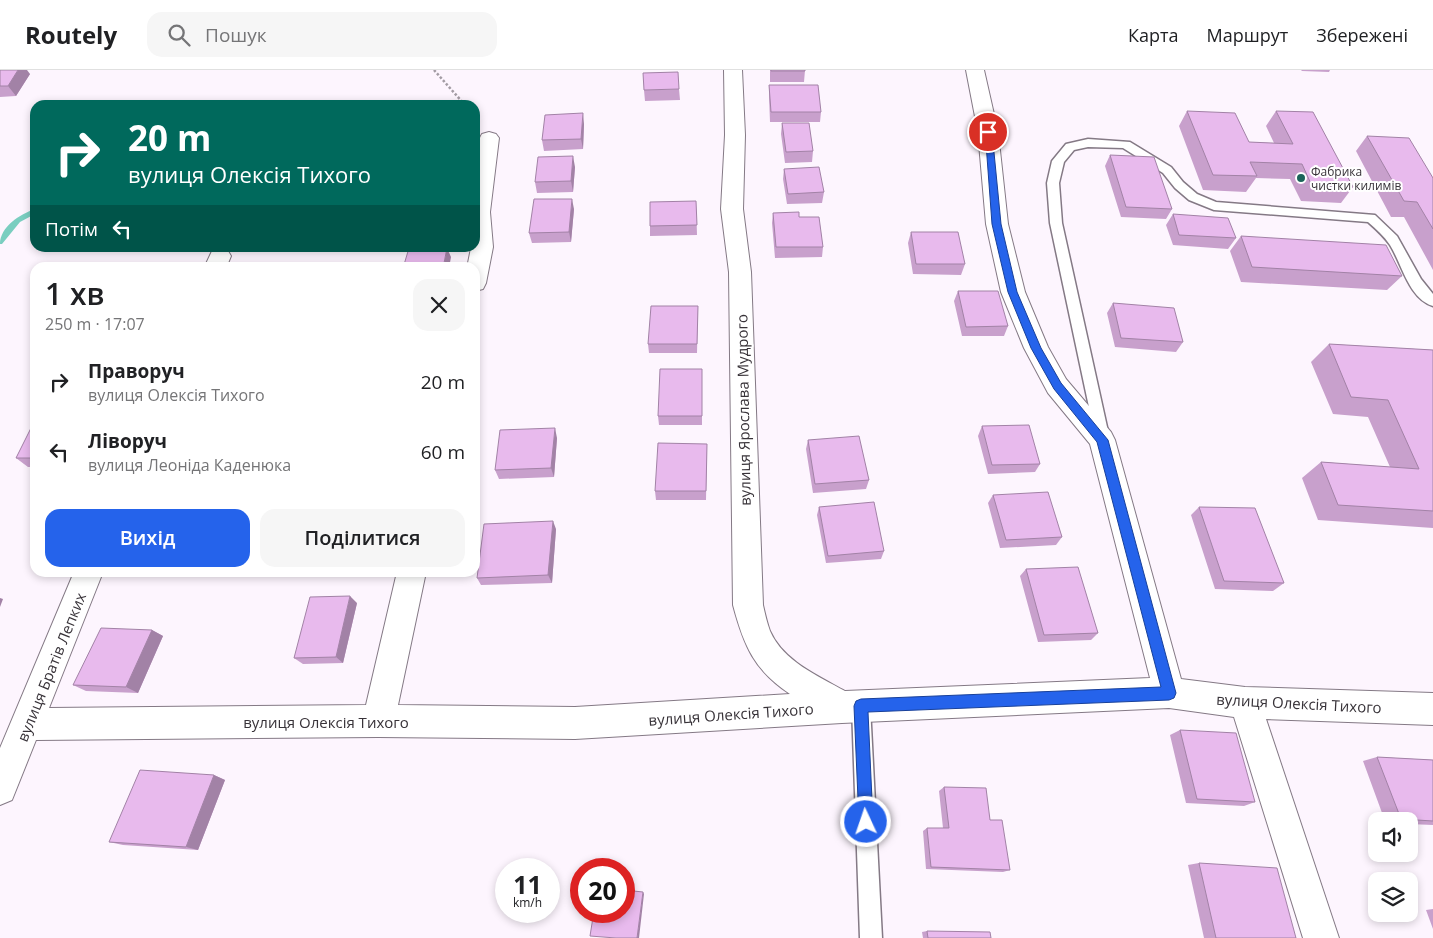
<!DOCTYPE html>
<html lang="uk">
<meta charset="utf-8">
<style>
body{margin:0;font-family:"Open Sans",sans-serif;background:#f6f6f6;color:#202124;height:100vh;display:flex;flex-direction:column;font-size:19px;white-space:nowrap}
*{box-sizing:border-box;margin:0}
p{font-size:16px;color:#757577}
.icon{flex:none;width:28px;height:28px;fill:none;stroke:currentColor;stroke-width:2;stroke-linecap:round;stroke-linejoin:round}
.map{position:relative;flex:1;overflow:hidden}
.panel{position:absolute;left:30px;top:192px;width:450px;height:315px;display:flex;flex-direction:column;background:#fff;border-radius:15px;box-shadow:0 2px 8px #0003}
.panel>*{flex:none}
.top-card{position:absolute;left:30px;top:30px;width:450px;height:152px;border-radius:15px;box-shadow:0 2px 8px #0003;background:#00695c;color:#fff;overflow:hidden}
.buttons{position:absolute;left:1368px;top:742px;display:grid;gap:10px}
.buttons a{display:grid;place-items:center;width:50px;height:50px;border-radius:10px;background:#fff;box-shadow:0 2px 8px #0003;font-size:25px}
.speed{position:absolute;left:495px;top:788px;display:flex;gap:10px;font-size:25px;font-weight:700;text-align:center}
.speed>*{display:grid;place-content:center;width:65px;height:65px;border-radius:50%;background:#fff;box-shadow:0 2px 8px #0003;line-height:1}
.speed small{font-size:12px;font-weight:400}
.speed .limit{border:8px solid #d22;background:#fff;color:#111}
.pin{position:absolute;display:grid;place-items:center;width:42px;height:42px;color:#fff;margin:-21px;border:2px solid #fff;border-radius:50%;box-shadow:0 1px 5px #0007}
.me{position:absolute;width:55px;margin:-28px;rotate:357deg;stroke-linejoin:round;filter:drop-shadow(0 0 4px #0008)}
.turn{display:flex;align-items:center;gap:18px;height:105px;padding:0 15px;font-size:22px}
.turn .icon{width:65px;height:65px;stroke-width:2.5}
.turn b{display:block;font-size:35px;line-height:42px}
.then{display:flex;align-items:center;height:48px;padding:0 15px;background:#0003;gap:10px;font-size:19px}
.round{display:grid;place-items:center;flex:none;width:52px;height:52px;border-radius:15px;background:#f6f6f6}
.head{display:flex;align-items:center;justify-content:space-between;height:85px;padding:0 15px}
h1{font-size:30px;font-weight:600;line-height:38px}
.primary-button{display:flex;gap:10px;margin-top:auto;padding:10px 15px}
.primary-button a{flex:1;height:58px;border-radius:15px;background:#2563eb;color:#fff;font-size:20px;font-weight:600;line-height:58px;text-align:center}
.primary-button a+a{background:#f6f6f6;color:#202124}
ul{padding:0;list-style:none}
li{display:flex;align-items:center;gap:15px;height:70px;padding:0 15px}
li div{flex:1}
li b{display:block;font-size:19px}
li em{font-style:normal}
header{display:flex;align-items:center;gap:30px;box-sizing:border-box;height:70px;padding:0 25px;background:#fff;border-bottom:1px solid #e0e0e0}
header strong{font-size:24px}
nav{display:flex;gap:28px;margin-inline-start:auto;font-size:18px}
.search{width:350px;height:45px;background:#f6f6f6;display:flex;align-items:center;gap:12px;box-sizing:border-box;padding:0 18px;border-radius:15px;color:#757577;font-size:19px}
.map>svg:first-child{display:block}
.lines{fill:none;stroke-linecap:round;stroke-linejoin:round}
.stream{fill:#7acec0;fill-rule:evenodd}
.lane-casing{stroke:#847985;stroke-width:3}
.street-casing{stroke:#847985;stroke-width:2}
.path{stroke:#a39ca4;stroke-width:2.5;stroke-dasharray:2.5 2;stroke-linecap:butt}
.lane{fill:#fff;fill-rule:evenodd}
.street{fill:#fff;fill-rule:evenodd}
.wall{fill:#c8a0cc}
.shaded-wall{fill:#a282a6}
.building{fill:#e8baed;stroke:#a282a6}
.route{fill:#2563eb;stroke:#184099}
.poi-dot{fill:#1b645a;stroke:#fff;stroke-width:2}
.labels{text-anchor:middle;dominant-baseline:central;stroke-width:4;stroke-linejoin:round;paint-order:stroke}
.far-poi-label{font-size:12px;fill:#383339;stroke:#fff;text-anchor:start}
.street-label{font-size:15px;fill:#383339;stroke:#fff}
</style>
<header>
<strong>Routely</strong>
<div class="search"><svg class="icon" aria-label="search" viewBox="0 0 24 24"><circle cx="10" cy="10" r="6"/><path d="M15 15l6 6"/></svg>Пошук</div>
<nav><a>Карта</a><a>Маршрут</a><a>Збережені</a></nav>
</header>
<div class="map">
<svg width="1433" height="868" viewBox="0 0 1433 868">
<rect width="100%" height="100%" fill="#fdf5fe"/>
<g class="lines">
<path class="stream" d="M35,139V144L20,152L2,174H0C0,157 20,144 35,139Z"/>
<g class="lane-casing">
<path id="lane" d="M1088,69L1130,72L1171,97L1183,112L1197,124L1216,132L1375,145L1397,166L1421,209L1433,224V236C1409,229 1402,194 1390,175C1384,166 1376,159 1368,152L1214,140L1189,130L1175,118L1163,103L1123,78L1088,77L1074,80L1064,92L1059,113L1062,153L1109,366L1106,370L1101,372L1096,370L1050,153L1047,113L1052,91L1066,74Z
M861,627L868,629L870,636L882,868H860L852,636L854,629Z"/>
</g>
<g class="street-casing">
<path id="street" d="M724,0H742L745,65L743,139L751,202L763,535C765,544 767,553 770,561C783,591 818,606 845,621L1150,608L1090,374L1048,323L1024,278L1001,222L986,154L978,62L966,0H984L998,62L1008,154L1025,222L1048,277L1066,309L1111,362L1115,370L1181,609L1245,617L1433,623V655L1266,649L1339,868H1303L1234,647L1169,638L842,653L575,669L378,667L36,670L12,730L0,735V678L74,502H103L49,638L366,635L397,502H426L398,635L575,637L790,624C754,600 744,576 733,535L729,202L721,139L725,65Z
M489,62L496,64L499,68L490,142L493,177L486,213L483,219L475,221V198H467L471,178H475C475,153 470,82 482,64Z
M220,178L228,181L231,186L226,198H204L212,181Z"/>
</g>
<path class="path" d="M434,0L465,35"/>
<use href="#lane" class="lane"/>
<use href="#street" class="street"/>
</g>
<path class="wall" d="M0,0L30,4L16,26L0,27Z
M770,0H805L804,12H770Z
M1301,0H1330L1329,2L1302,1Z
M769,15L821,42L820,52H770L769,26Z
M679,19L680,30L645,31L644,20Z
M1187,41L1249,72L1274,73L1266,56L1276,41L1353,117L1341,133L1301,131L1290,109L1256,108L1246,122L1203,120L1179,56Z
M782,53L813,81L812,92L785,93L781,64Z
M584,54L583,79L544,81L542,70Z
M1367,66L1433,108V200L1404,147H1391L1356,81Z
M1110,85L1172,139L1166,149L1121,147L1105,96Z
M575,97L573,122L537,123L535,112Z
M784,99L824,122L822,133L787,134L783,109Z
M696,131L697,165L650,166V156Z
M574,139L571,172L532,173L529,163Z
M773,143L799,147L823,177L822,187L775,188L772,153Z
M1173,144L1236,168L1228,179L1173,175L1166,155Z
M911,162L965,194L961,205L913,204L908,173Z
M1241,166L1402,206L1387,220L1241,212L1230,181Z
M958,221L1008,256L1004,266H962L954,231Z
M1113,233L1183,272L1176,282L1115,277L1107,243Z
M698,236L697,283H649L648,274Z
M1329,274L1433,280V458L1318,450L1302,408L1321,392L1390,397L1368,347L1333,344L1311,292Z
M702,299V355H659L658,346Z
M35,352V397H28L16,388Z
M982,356L1040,394L1035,402L988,404L978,366Z
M557,368L554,407L499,409L495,400Z
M808,370L869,410L866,419L813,423L806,379Z
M707,374L706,430H656L655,421Z
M993,425L1062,467L1056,475L1000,478L988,433Z
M819,437L884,481L881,489L826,493L817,445Z
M1199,437L1284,513L1273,521L1215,519L1191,445Z
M556,459L552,513L481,515L477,508Z
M1026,499L1098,563L1091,570L1038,572L1020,506Z
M357,533L343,593L303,594L294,588Z
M152,560L163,566L138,623L86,621L73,615Z
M1180,660L1255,732L1244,736L1186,733L1170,665Z
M1377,687L1433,690V755L1409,754V751H1385L1363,691Z
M214,705L225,710L198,780L123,775L109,772Z
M944,717L990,750L1010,800L1003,802L926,799L923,761L927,758H943L939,721Z
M1199,793L1296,868H1204L1188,795Z
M1433,839V859L1426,840Z
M927,861L991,868H923L922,862Z"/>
<path class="shaded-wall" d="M18,0H27L30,4L16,26L8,16Z
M583,43L584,54L583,79L581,69Z
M573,86L575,97L573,122L571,111Z
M572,129L574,139L571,172L569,162Z
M447,178L451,187L449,198H443Z
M555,358L557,368L554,407L551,398Z
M553,451L556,459L552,513L548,505Z
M350,526L357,533L343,593L336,587Z
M0,528L3,529L0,537Z
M152,560L163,566L138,623L126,617Z
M214,705L225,710L198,780L186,777Z
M643,822L644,824L639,868H637Z"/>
<path class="building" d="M0,0H18L8,16H0Z
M771,0H805V1H771Z
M678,2L679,19L644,20L643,3Z
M769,15H818L821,42H771Z
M1187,41L1235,43L1249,72L1293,74L1276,41L1313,42L1353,117L1312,116L1302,94L1250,92L1257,106L1213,105Z
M583,43L581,69L542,70L545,45Z
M782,53H809L813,81L786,82Z
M1367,66L1409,68L1433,108V159L1417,132L1404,131Z
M1110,85L1154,87L1172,139L1126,137Z
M573,86L571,111L535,112L538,87Z
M819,97L824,122L788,124L784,99Z
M534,129H572L569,162L529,163Z
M696,131L697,155L650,156V132Z
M799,142V147H819L823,177H776L773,143Z
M1173,144L1228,148L1236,168L1179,165Z
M911,162H958L965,194H916Z
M1241,166L1386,175L1402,206L1252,197Z
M409,178H447L443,198H403Z
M159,194L157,198H126V196Z
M958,221H998L1008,256L966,257Z
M1113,233L1174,238L1183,272L1121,268Z
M651,236H698L697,274H648Z
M1329,274L1433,280V441L1338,435L1321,392L1419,399L1388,330L1351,327Z
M660,299H702V346H658Z
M34,352H35V388H16Z
M1029,355L1040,394L992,395L982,356Z
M555,358L551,398L495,400L500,360Z
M859,366L869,410L815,414L808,370Z
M658,373L707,374L706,421H655Z
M1048,422L1062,467L1006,470L993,425Z
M874,432L884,481L828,486L819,437Z
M1199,437L1255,438L1284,513L1224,511Z
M553,451L548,505L477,508L484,454Z
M1078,497L1098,563L1044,565L1026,499Z
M350,526L336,587L294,588L310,527Z
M101,558L152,560L126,617L73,615Z
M1180,660L1236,663L1255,732L1197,729Z
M1377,687L1433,690V751L1401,749Z
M140,700L214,705L186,777L109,772Z
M944,717L986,718L990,750H1002L1010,800L931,797L927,758H949Z
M1199,793L1277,798L1296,868H1216Z
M624,820L643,822L637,868H616L590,866L594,841H624Z
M927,861L990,862L991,868H928Z"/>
<path class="route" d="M985,60L992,62L1001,154L1017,222L1041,278L1061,313L1108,370L1176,623L1174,628L1169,630L868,642L873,752L871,757L866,759L861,757L859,752L854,636L856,631L861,629L1161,617L1097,372L1054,319L1031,278L1008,222L992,154Z"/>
<circle class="poi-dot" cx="1301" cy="108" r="5"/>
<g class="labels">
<g class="far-poi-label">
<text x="1311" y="101">Фабрика<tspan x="1311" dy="14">чистки килимів</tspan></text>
</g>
<g class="street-label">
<text transform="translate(743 340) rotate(-91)">вулиця Ярослава Мудрого</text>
<text transform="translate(51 597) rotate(-68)">вулиця Братів Лепких</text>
<text transform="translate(1299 633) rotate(3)">вулиця Олексія Тихого</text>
<text transform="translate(731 644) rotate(-4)">вулиця Олексія Тихого</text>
<text x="326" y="652">вулиця Олексія Тихого</text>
</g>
</g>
</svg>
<div class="buttons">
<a><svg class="icon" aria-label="sound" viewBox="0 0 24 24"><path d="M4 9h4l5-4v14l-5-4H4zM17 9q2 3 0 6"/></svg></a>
<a><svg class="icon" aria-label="layers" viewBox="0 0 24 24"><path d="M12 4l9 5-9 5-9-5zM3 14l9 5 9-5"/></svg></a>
</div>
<div class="speed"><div>11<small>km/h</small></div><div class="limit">20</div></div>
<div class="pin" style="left:988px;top:62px;background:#d93025"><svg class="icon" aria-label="arrive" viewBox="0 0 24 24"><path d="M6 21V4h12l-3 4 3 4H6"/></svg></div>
<svg class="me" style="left:866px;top:752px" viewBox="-20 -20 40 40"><circle r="17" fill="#2563eb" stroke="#fff" stroke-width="3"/><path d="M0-11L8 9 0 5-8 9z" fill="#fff"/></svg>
<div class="top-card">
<div class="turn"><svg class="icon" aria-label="right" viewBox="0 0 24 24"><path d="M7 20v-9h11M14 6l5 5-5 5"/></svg><div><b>20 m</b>вулиця Олексія Тихого</div></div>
<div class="then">Потім<svg class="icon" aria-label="left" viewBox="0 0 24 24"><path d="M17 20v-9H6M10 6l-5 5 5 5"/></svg></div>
</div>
<section class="panel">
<div class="head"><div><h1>1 хв</h1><p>250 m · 17:07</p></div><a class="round"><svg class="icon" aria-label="close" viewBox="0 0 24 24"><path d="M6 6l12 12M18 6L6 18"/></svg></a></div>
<ul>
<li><svg class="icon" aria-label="right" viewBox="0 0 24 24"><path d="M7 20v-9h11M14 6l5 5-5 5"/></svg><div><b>Праворуч</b><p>вулиця Олексія Тихого</p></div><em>20 m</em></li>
<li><svg class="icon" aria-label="left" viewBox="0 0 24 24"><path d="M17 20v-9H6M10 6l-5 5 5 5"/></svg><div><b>Ліворуч</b><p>вулиця Леоніда Каденюка</p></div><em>60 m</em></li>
</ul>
<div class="primary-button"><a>Вихід</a><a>Поділитися</a></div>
</section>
</div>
